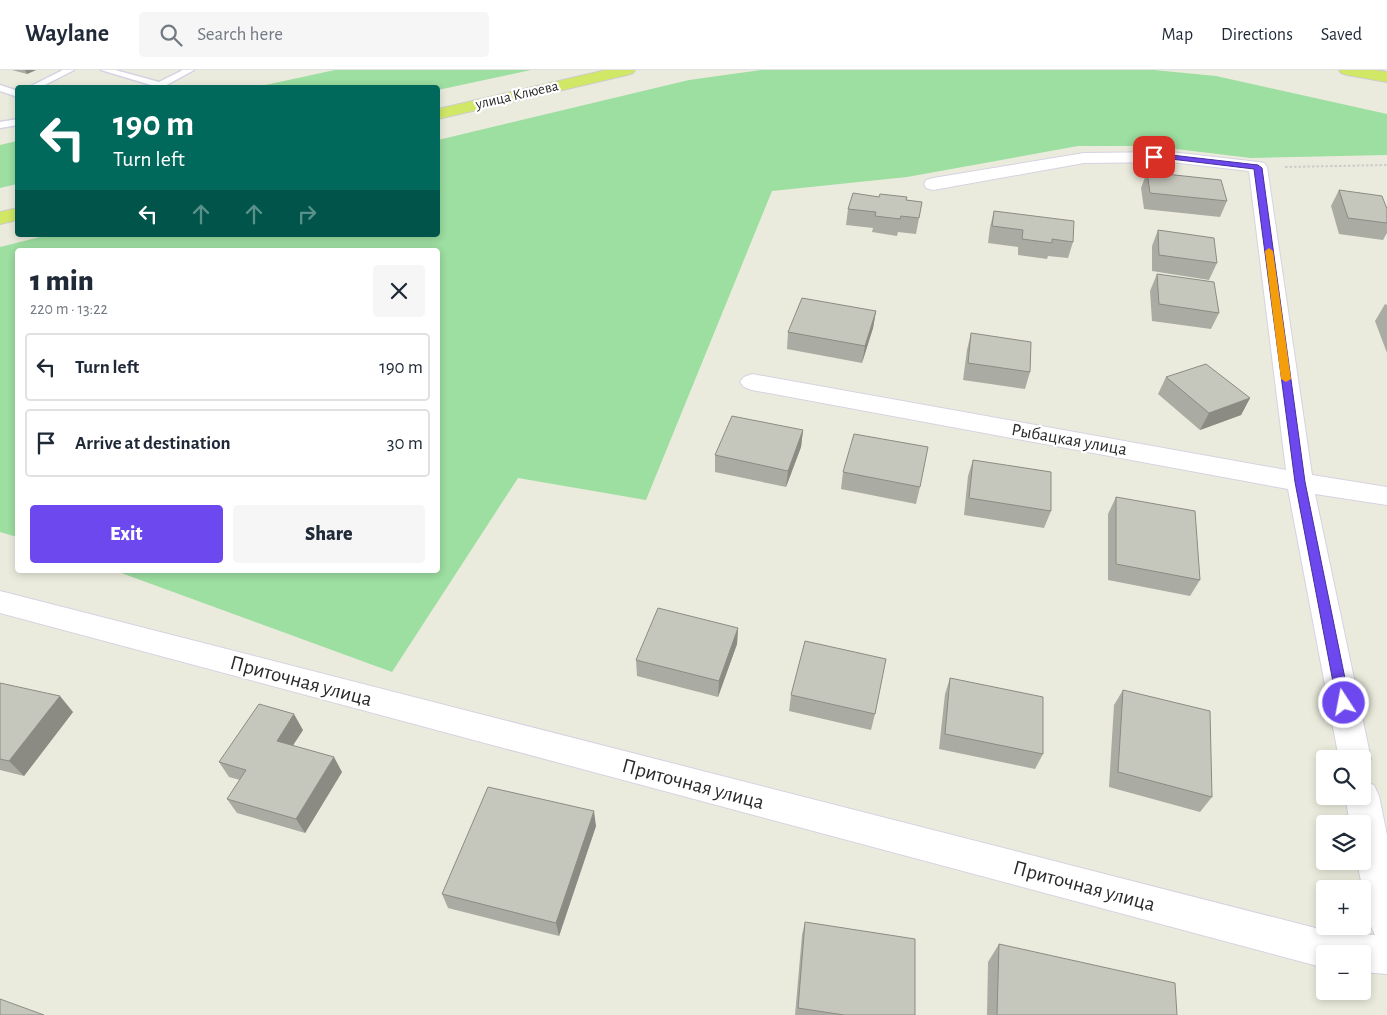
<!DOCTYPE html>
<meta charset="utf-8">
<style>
body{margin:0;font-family:"Alegreya Sans",sans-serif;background:#f6f6f7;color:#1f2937;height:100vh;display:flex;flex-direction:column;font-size:19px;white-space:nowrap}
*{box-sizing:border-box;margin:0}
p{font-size:16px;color:#747a83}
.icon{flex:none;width:28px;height:28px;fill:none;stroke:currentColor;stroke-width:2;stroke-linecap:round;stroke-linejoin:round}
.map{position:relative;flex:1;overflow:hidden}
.sheet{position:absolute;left:15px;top:178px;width:425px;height:325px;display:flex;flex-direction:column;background:#fff;border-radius:5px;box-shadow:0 2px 8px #0003}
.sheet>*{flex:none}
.hud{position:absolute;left:15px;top:15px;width:425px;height:152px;border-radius:5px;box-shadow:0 2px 8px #0003;background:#00695c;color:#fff;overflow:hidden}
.fabs{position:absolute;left:1316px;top:680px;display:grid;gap:10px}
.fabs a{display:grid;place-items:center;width:55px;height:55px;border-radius:5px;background:#fff;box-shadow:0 2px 8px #0003;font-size:25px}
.pin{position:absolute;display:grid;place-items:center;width:42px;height:42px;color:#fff;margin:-21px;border-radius:10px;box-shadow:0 2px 8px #0006}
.me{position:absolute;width:55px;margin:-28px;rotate:349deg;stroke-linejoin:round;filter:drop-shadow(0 0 4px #0008)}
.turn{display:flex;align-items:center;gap:18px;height:105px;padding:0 15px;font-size:22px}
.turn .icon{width:65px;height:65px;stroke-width:2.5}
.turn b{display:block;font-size:35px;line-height:42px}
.lanes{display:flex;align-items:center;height:48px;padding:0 15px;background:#0003;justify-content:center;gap:25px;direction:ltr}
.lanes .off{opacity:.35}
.round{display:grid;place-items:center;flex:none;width:52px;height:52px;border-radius:5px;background:#f6f6f7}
.headline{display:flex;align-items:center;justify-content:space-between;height:85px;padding:0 15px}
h1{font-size:30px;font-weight:800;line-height:38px}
.primary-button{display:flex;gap:10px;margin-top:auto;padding:10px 15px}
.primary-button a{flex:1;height:58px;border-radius:5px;background:#6c48ee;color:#fff;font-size:20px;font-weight:800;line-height:58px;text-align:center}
.primary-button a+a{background:#f6f6f7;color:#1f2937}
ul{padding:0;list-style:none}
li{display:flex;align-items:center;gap:15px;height:68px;margin:0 10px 8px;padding:0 5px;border:2px solid #e0e1e3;border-radius:5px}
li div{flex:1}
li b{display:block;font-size:19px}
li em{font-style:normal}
header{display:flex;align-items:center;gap:30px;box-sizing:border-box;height:70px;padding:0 25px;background:#fff;border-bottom:1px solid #e0e1e3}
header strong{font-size:24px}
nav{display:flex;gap:28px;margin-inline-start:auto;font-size:18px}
.search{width:350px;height:45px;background:#f6f6f7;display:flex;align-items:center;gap:12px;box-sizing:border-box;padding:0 18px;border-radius:5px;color:#747a83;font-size:19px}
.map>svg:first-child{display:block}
.green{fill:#9ddea1}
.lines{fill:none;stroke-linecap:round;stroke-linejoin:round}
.lane-casing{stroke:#d6d2e2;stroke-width:3}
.street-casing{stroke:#d6d2e2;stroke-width:2}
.primary-casing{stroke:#ccc;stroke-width:2}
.path{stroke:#ccc;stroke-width:2;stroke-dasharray:2.5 2;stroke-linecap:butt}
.lane{fill:#fff;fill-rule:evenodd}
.street{fill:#fff;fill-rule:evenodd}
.primary{fill:#d1e766;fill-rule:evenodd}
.wall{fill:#aaaba2}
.shaded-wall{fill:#8b8b84}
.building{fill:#c6c7bc;stroke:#8b8b84}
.route{fill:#6c48ee;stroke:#462f9b}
.slow{fill:#f59e0b}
.labels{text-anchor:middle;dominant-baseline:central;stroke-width:4.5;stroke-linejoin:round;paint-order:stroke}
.far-street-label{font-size:15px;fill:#2a2a2a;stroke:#fff}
.street-label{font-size:18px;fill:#2a2a2a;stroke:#fff}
.near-street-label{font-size:21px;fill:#2a2a2a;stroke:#fff}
</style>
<header>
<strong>Waylane</strong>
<div class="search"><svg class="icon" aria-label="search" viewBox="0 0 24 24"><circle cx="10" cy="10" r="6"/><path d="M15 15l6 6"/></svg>Search here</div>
<nav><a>Map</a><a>Directions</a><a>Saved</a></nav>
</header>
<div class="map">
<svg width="1387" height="945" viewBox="0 0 1387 945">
<rect width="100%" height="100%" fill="#ebebdd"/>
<path class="green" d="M335,0H531L438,20V18L256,17Z
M761,0H1154L1216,6L1387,44V85L1251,88L1151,76H1078L907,107L772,121L646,430L518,408L392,602L113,500H438V180H18L17,467L0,462V177L48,165H438V70L689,10Z
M17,71V114L0,118V75Z"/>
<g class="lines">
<g class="lane-casing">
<path id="lane" d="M63,0H74L39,18H27Z
M101,0H115L159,12L183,0H194L163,17L149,18L151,15Z
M0,15L18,21V27L0,21Z
M18,49V55L0,58V52Z"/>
</g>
<g class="street-casing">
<path id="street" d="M1171,82L1258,92L1264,93L1267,97L1312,405L1387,417V435L1315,424L1371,689L1367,699L1362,701V689H1339L1288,419L752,320L744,317L740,312L744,307L752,304L1286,400L1249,101L1171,92L1084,93L933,120L926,118L924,114L926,110L933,108L1084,83Z
M0,521L1331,862L1375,865L1369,852L1357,791H1362V754H1350L1345,726H1362V711L1374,715L1379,726L1387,765V904L1362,902V884H1325V898L0,543Z"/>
</g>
<g class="primary-casing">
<path id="primary" d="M606,0H635L633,3L627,5L438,49V39Z
M1339,0H1374L1387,2V12L1347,5L1341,3Z
M18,138V150L0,154V142Z"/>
</g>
<path class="path" d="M1285,97L1387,95"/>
<use href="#lane" class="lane"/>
<use href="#street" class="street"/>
<use href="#primary" class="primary"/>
</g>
<path class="wall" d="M12,0H36L27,4Z
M1147,102L1227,131L1220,147L1144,139L1141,118Z
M1339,120L1387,139V163L1383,170L1339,164L1331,136Z
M906,130L922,132L916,164L898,162L897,166L872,162L873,158L846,155L848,139Z
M994,141L1073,172L1068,188L1048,186L1047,189L1018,185V177L988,173L990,157Z
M1158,160L1217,193L1209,210L1152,201V176Z
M1157,204L1219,243L1211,259L1152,251L1150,221Z
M1385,234L1387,235V283L1375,251Z
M876,241L873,258L862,293L787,279L788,262Z
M971,263L1030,302L1025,319L963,310L967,280Z
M1166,307L1250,328L1241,345L1200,360L1158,324Z
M803,360L801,377L786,417L715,402V385Z
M973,390L1051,441L1044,458L964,445L968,406Z
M843,402L920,417L916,434L841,419Z
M1116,427L1200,510L1190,526L1108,510V444Z
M738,558L737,574L718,627L637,606L636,590Z
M950,608L1043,684L1035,699L939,679L945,624Z
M0,613L73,642L24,706L0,700Z
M1123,620L1212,727L1200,742L1109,717L1114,635Z
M791,625L875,644L871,660L789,641Z
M303,660L293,675L342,702L305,763L237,743L227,729L240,710L229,707L219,692Z
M596,756L559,866L448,838L442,824Z
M805,852L915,945H795L802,865Z
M999,874L1177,945H987L988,892Z"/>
<path class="shaded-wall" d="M25,0H36L27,4Z
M876,241L873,258L862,293L865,276Z
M1250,328L1241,345L1200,360L1209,343Z
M803,360L801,377L786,417L788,401Z
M738,558L737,574L718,627L719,611Z
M60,626L73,642L24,706L9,691Z
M294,644L303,660L286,686L277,671Z
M334,687L342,702L305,763L296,749Z
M594,741L596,756L559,866L556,853Z"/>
<path class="building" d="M1147,102L1221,110L1227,131L1150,123Z
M1339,120L1382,126L1387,139V153L1348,148Z
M853,123L879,127L880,124L907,127L906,130L922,132L919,148L901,146L900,149L875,146L876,142L848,139Z
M994,141L1074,151L1073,172L1052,169V173L1022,169L1023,160L992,156Z
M1158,160L1214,168L1217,193L1159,185Z
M1157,204L1214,212L1219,243L1159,234Z
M802,228L876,241L865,276L788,262Z
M971,263L1031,272L1030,302L968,293Z
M1206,294L1250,328L1209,343L1166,307Z
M732,346L803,360L788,401L715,385Z
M854,364L928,377L920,417L843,402Z
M973,390L1051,402V441L969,428Z
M1116,427L1195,441L1200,510L1116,494Z
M658,538L738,558L719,611L636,590Z
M805,571L886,589L875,644L791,625Z
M950,608L1043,627V684L945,664Z
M0,613L60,626L9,691L0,689Z
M1123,620L1210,641L1212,727L1118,702Z
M259,634L294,644L277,671L334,687L296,749L227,729L246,700L219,692Z
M488,717L594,741L556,853L442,824Z
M805,852L915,869V945H844L798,938Z
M999,874L1175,913L1177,945H997Z
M0,929L44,945H0Z"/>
<path class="route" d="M1171,85L1258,95L1262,98L1305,412L1350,633L1348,637L1344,639L1339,637L1337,633L1295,412L1254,99L1171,89H1154L1150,87L1154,85Z"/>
<path class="slow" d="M1269,178L1273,181L1291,309L1286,312L1281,309L1265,181Z"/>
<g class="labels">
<g class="far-street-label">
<text transform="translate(517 25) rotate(-13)">улица Клюева</text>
</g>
<g class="street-label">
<text transform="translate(1069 370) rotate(10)">Рыбацкая улица</text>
</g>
<g class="near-street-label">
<text transform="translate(301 611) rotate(15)">Приточная улица</text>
<text transform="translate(693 714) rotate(15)">Приточная улица</text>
<text transform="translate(1084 816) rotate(15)">Приточная улица</text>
</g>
</g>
</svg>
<div class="fabs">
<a><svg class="icon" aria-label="search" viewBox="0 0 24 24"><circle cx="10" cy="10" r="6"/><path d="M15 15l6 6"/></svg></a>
<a><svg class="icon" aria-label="layers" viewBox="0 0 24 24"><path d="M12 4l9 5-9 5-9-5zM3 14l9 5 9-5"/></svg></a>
<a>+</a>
<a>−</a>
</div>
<div class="pin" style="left:1154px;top:87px;background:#d93025"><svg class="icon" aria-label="arrive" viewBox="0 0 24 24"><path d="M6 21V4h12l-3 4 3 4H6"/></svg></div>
<svg class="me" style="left:1344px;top:633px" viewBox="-20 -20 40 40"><circle r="17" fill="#6c48ee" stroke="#fff" stroke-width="3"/><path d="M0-11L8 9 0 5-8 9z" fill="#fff"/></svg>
<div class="hud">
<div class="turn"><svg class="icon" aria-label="left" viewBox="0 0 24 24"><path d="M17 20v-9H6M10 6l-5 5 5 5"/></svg><div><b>190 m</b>Turn left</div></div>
<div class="lanes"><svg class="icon" aria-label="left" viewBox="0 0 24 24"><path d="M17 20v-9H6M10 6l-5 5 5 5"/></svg><svg class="icon off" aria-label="ahead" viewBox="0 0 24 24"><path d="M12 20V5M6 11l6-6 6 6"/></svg><svg class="icon off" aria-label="ahead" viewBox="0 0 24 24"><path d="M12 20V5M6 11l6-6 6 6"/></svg><svg class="icon off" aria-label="right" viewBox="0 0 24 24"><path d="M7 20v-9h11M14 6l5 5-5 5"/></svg></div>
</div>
<section class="sheet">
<div class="headline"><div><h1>1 min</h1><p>220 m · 13:22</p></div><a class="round"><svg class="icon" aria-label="close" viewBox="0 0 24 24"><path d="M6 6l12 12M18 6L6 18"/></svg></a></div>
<ul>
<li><svg class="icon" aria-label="left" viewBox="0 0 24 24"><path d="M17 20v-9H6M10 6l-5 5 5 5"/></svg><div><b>Turn left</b></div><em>190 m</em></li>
<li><svg class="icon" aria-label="arrive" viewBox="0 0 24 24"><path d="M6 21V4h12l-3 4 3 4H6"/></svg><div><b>Arrive at destination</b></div><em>30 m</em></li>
</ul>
<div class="primary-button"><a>Exit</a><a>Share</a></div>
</section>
</div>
